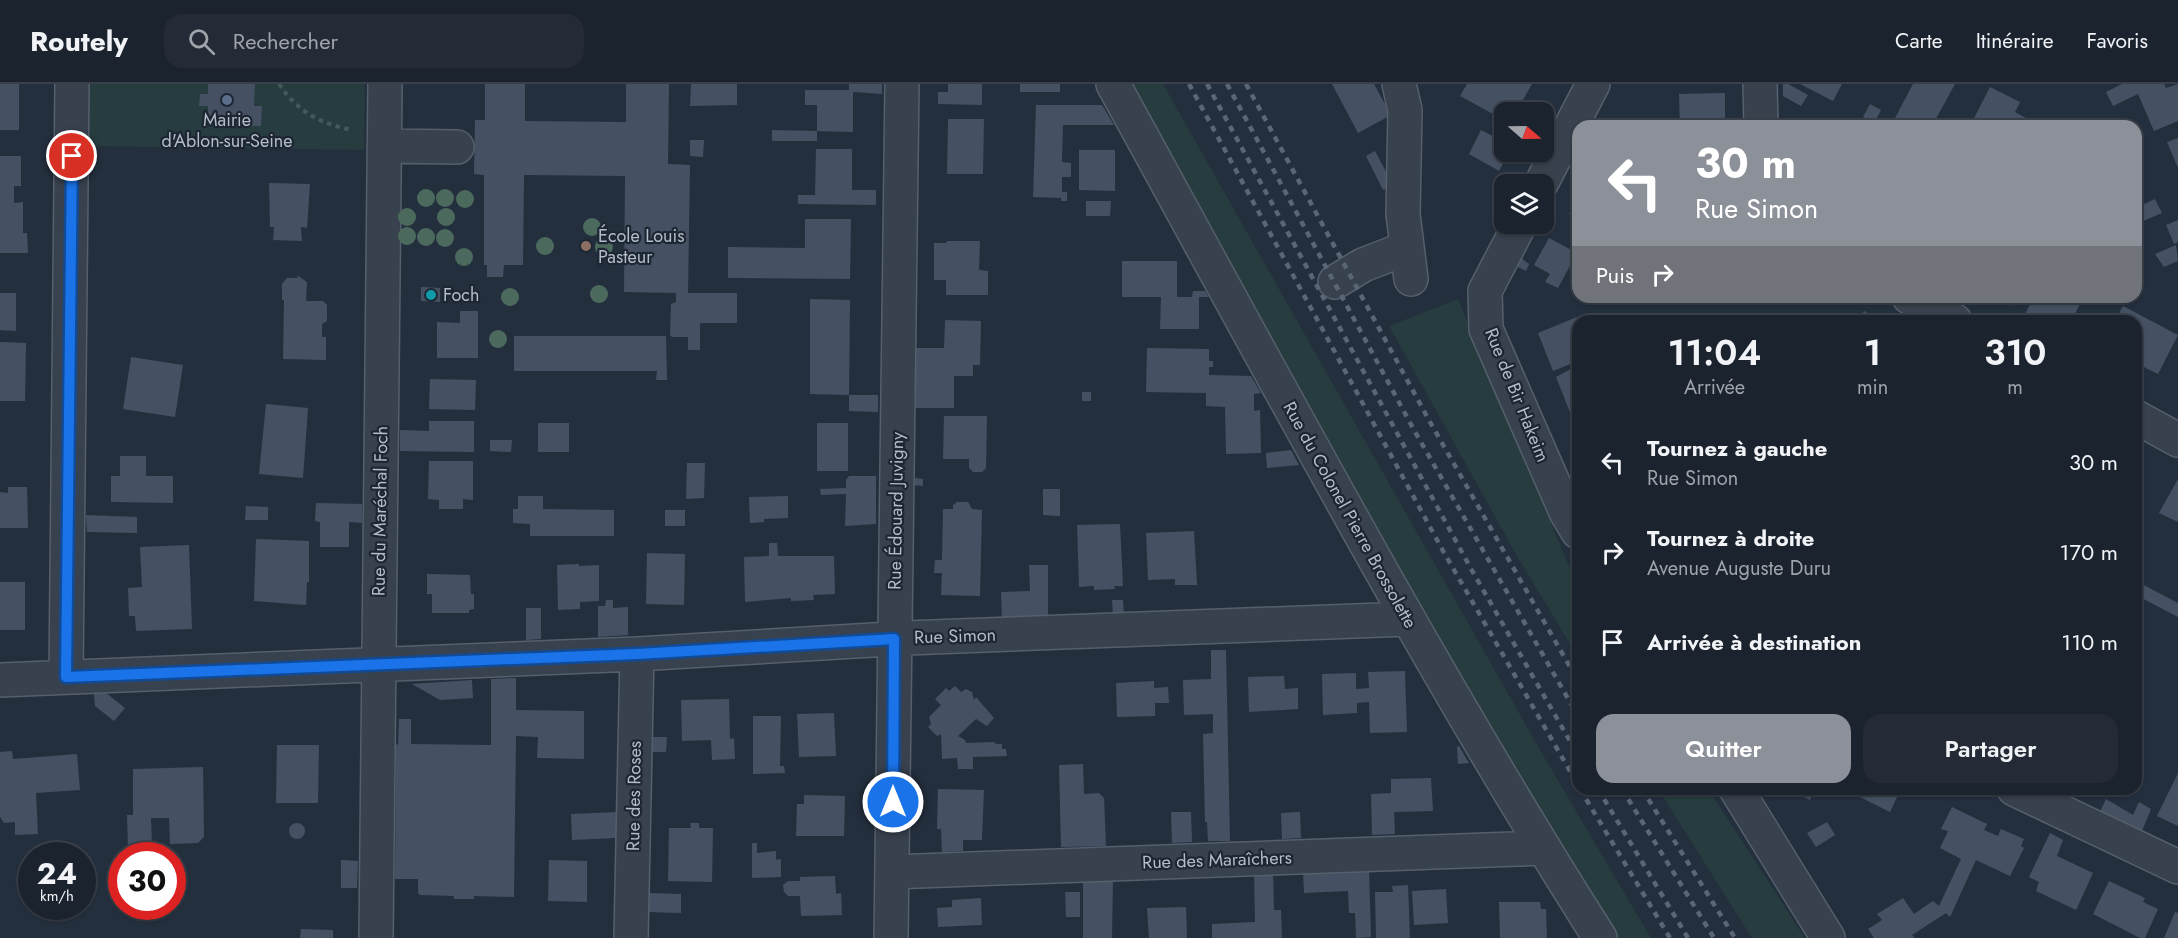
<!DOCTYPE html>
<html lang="fr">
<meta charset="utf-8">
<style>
body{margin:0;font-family:Jost,sans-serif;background:#242b36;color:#f1f3f6;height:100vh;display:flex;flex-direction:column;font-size:22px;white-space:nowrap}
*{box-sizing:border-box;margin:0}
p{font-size:20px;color:#a0a4aa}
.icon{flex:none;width:33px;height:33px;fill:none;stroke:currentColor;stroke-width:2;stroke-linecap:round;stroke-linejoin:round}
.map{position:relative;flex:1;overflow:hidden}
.side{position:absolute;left:1572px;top:231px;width:570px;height:480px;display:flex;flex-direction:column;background:#1b232e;border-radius:18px;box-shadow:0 2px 4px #0004,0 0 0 2px #39404a}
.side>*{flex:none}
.guide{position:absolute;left:1572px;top:36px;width:570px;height:183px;border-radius:18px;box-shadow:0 2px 4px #0004,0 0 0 2px #39404a;background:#8c9099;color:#fff;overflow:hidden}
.needle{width:39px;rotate:110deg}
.buttons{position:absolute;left:1494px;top:18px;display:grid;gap:12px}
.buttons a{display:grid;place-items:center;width:60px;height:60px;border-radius:12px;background:#1b232e;box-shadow:0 2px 4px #0004,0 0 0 2px #39404a;font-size:30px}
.speed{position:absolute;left:18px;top:758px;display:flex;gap:12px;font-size:30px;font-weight:700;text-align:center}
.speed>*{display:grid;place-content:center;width:78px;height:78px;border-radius:50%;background:#1b232e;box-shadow:0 2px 4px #0004,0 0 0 2px #39404a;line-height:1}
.speed small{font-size:15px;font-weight:400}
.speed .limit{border:9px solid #d22;background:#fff;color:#111}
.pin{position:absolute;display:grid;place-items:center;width:51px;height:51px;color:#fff;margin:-26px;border:3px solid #fff;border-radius:50%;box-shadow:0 2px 6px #0007}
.me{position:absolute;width:66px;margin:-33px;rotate:0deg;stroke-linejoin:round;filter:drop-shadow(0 0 4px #0008)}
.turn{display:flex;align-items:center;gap:21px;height:126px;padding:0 24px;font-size:27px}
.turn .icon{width:78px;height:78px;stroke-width:2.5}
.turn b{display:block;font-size:42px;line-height:51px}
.then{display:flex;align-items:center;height:57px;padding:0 24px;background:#0003;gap:12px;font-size:22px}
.eta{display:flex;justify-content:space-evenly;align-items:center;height:102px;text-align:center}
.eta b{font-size:36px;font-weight:600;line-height:42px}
.cta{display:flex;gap:12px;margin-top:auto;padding:12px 24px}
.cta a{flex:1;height:69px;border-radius:18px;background:#8c9099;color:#fff;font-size:24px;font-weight:600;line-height:69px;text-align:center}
.cta a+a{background:#242b36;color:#f1f3f6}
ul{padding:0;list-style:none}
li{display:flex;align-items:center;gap:18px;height:90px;padding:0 24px}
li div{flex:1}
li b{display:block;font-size:22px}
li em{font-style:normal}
header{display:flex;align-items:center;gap:36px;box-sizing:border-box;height:84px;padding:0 30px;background:#1b232e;border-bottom:2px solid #39404a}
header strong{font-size:28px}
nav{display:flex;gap:33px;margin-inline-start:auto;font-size:21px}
.search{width:420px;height:54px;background:#242b36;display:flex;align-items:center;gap:15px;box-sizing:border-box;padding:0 21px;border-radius:18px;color:#a0a4aa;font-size:22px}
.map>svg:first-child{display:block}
.green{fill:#263c3f}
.building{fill:#455162}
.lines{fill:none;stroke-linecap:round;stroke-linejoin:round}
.minor-casing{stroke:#565f6c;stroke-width:36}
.path{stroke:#44595c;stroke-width:4;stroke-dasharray:4.5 4.5;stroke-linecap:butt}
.minor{stroke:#38414e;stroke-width:33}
.rail{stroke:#5a6575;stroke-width:4.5;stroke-dasharray:6 6;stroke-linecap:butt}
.tree{fill:#4b6a5d}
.route-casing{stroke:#114b97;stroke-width:15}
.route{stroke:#1a73e8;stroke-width:10}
.service-dot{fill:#5c6f8a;stroke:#1d2633;stroke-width:2}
.education-dot{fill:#8d6e63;stroke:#1d2633;stroke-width:2}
.culture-dot{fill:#0f9aa8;stroke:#1d2633;stroke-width:2}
.labels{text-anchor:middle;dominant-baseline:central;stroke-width:4.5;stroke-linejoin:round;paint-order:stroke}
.poi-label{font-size:18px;fill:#b4bcc9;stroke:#1d2633;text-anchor:start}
.street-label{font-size:18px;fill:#b4bcc9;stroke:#1d2633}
</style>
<header>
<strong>Routely</strong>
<div class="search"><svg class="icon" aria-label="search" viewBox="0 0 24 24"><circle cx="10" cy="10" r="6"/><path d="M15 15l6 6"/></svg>Rechercher</div>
<nav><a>Carte</a><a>Itinéraire</a><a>Favoris</a></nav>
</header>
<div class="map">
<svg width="2178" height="854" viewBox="0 0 2178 854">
<rect width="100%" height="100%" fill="#242f3e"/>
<path class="green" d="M90,0H365L364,66L88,62Z
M1130,0H1163L1540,666L1651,854H1614L1453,590Z
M1458,215L1578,504V573L1517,472L1389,242Z
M1658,705H1708L1805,854H1752Z"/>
<path class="building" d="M0,0H19V46H0Z
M208,0H255L254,22H262L261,42L208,41V22H199L200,10H208Z
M485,0H525V37L626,38V0H669L668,80L690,81L688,209H737V239H700V266H688V253H672L670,251L671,220L676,218V209L624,208L625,92L524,91L523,181H504L503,193H487V181H484V91L474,90L475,36H485Z
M691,0H737V21L690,22Z
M849,0H882V10L853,8V48L817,47V21H805V6H849Z
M948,0H982V21L938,20V8H948Z
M1020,0H1060V8H1020Z
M1332,0H1374L1391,31L1358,49Z
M1467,0H1532L1516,28H1504V36L1460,12Z
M1783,0H1788L1808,11L1801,22L1783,12Z
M1800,0H1842L1833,17Z
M1913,0H1955L1932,42H1906L1894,36Z
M2122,0H2164L2166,4L2178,0V37L2154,47L2138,10L2113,22L2106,8Z
M1990,3L2020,18L2015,28L2031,37L2028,42H1970Z
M1725,9V42H1680L1679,10Z
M1870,20L1881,26L1874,40L1863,33Z
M1036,21H1102L1114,41H1063L1062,78L1071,79V93H1062V108H1067V117H1061V114L1033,113Z
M948,35H984L983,90H947Z
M1624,35L1634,39L1632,42H1620Z
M772,46L817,47V57H772Z
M1481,46L1504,58V68H1509L1499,87L1469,70Z
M2178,54V84L2167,58Z
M690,56H704L703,73L690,72Z
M816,65H852V106H876V121L798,120V111H815Z
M1079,66H1115V107L1079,106Z
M1375,67L1393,101L1383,106L1366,72Z
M0,72H21V102H14V119L23,118V149H27L28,169H0Z
M269,99L310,100L307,144L301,143L302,157L273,156L274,143H270Z
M1578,112V134L1569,130Z
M2155,115L2162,129L2136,140V124Z
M1086,117H1111L1110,132H1086Z
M805,135H851L850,195L728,194V163L805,164Z
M2178,136V158L2174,160L2166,141Z
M1549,154L1577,169L1558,204L1545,198L1550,190L1534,181Z
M947,157H980L979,186L988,187V211H946V196H934V159H946Z
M2176,161L2178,177L2164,183L2155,170Z
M1521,174L1529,180L1526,187L1516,182Z
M1122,177H1177V213H1192L1193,207H1205L1209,213H1199V245H1160L1161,213H1122Z
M297,191L307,198L306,217H323L327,221V237L322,240V253H326V276L283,275L284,216H282V200L287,194H298Z
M421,203L440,204V218L421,217Z
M0,209H16V247L0,246Z
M1994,213H2015L2011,222Z
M2034,213H2077L2082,216L2071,237H2038L2025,230Z
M810,215L850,216L849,311L810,310Z
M2123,222L2178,251L2158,290L2136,279V237H2115Z
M460,227H478V274H437V238L460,239Z
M1864,227L1883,237H1858Z
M1577,233L1578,277L1553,287L1538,249Z
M945,236L981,237L980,281H973V292H954V324H915L916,264H944Z
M514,252H666L667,296H656L657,287H514Z
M0,258L26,259L25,317H0Z
M1147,264L1209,265V277H1213V283H1209V291L1251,292L1261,309L1254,310V327L1260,326L1261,369L1226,370L1225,323L1206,322V309L1146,308Z
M131,273L183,281L175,333L123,325Z
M1578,281V340L1575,341L1556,293Z
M430,295L476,296L475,326L429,325Z
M1082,308H1091V317H1082Z
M849,311H878V328L849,327Z
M266,320L308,324L303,394L259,390Z
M944,332H987L986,384L982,388H973L969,384V375H943Z
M429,337H474V368L400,367V346L429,347Z
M538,339H569V368H538Z
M817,339H848V387H817Z
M490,356H512L511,368L490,367Z
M1291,366L1299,381L1267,384L1266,369Z
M120,372H146V392H173V419L111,418V392H120Z
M429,377H473V416L463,415V425H439V416L428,415Z
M687,379H705L704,414L686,415Z
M849,392H876V440L845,442L846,410L821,411L820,405L846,404V396Z
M915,394L923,395V402L914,401Z
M2178,395V438L2159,429Z
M8,403H27L28,444H0V408L8,409Z
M1043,405H1060V432L1043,431Z
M518,412H543V425L614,426V452H530V440L513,439V425H518Z
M788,412V434L764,435V438L750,439L749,413Z
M957,418H968L972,425L982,426L980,512L941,511L942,489H934L935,476H942L943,425H953V421Z
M316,419L362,420V439L349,438V463H320V438L315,437Z
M246,422L268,423V436H245Z
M665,426H685V442H665Z
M86,431L137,433V449L87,448Z
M1120,440L1123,502H1114L1115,505L1094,506V502L1079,503L1077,441Z
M1194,447L1197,501H1175V495L1148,496L1146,449Z
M256,455L309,457V498H307L306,521L254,517Z
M769,459H777L778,472H834L835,510L813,511L814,516L791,517V514L745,518L744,473L769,472Z
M189,461L192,545L136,547L135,532H129L128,504L142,503L140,463Z
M647,469L685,470L684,521L646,520Z
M579,480V482L599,481V517L580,518V525L558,526L557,481Z
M1029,481H1048V535L1002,536L1001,508L1030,507Z
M427,490L470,491L471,510H474V525L469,526V529H432V510H427Z
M2136,497L2178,519V533L2136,511Z
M0,498H25V546H0Z
M606,516H613V524L628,523V551L598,553V522H605Z
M1112,516H1123L1124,532H1113Z
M526,524H541V555L526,556Z
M1211,566H1226L1230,757H1208L1207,738H1205L1203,650L1213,649V630L1184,631L1183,596L1211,595Z
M1405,587L1407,648L1370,649L1369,618L1357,619V629L1323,631L1322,590L1356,589V605L1369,604L1368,588Z
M1284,592L1285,605L1298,604V625L1249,628L1248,593Z
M516,594V626L584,627V675L537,674L538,653L516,652L514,813L474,812V815H454V812L420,811L418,809V795H395L396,660L398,661L399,635H411V660L491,661V595Z
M472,596L473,614L440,616L412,600Z
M1154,597V604L1168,603L1169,619H1155V632L1117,633L1116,599Z
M955,602L961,608L966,605L972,608L974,616L976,613L994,634L987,642L976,635L958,652L965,656L966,659L994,658L996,660H1002V665H1006L1007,672L973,673V685H958L957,674L942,675L941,650L937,652L928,643L931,640L929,633L941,621L935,615L946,604L949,607Z
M106,609L125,624L114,637L95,622L94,610Z
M729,615L730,655L734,654L735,675L712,676L711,656L682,657L681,616Z
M834,629L836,672L799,673L797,630Z
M753,632H781L780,682H784L785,689L753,690Z
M653,653H667L666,668H653Z
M277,661H319L318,719H276Z
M1459,662L1469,679L1458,680L1457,663Z
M12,667L13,675L77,670L80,706L36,709L38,750L15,751V738L4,739L0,733V668Z
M1083,680L1084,710L1099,709L1104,714L1106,762L1061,763L1059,681Z
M203,683L204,753L198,759L170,760L169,734H151L152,763L145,769L135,770L128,763L127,731H133V685Z
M2178,689V742L2157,732Z
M1431,694L1433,727L1394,728L1395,750L1372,751L1371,710L1391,709V695Z
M938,705L984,706L982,756H963V767L942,768L941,745H937Z
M1802,705H1814L1810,716L1798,710Z
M1831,705H1851L1847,713Z
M1856,705H1901L1890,728L1854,710Z
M804,711L845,712L844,752H796L797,720H804Z
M2106,715L2133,731L2139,718L2151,725L2140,752L2098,732Z
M1952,723L1987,740L1984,746L1998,752L2001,745L2024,755L2021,762L2024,764L2010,792L1976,776L1950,833L1946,829L1912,851L1915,854H1874L1868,845L1882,836L1877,830L1903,814L1914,830L1933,817L1939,822L1961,775L1940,764L1948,747L1941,745Z
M617,728L616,754L572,756L571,730Z
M1171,728H1191L1192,758L1172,759Z
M1300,728L1301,754L1282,755L1281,729Z
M1827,738L1835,751L1816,763L1807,749Z
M690,739H699V744H713L712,798L668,797L669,744H691Z
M289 747a8 8 0 1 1 16 0a8 8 0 1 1-16 0Z
M2050,749L2063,756L2057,772L2093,789L2076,826L2036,807L2039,798L2029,793Z
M752,759H757V769L776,767V776L781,775V793L752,794Z
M341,776L358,777L357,804H341Z
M549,776L587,777V818L548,817Z
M1369,785L1371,853L1356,854L1355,829H1349L1348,807L1304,809L1303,787Z
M1273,788L1274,826H1281L1282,854H1212V840L1255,838L1254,789Z
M835,792L836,810L841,809L842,831L801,832L800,812H788L784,808L783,801L788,797H800V793Z
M1113,795L1112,854H1083V796Z
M2109,797L2145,814L2143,818L2158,825L2145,854H2140L2093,830Z
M1408,801L1410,854H1376L1375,808H1393L1392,802Z
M1446,805L1448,839L1414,841L1412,807Z
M1065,808H1080V833H1066Z
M648,809L681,810V829L648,828Z
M981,814L982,841L938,843L937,824L952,823V816Z
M1499,818H1540L1541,825H1546L1547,854H1500Z
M1186,823L1187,854H1149L1147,824Z
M2175,828L2178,829V854H2164Z
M301,845L333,846V854H300Z"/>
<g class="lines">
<g class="minor-casing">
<path id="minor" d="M1113,0C1271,287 1424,577 1600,854
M1399,0L1405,26L1403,130L1411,195
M1760,0L1761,42
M384,62L457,63
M1541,100L1593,0
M1520,140L1485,207L1486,245L1566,428L1578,448
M1335,198L1363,181L1407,164
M1909,213L1955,237
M2136,333L2178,356
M66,593L72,0
M0,596L637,570L907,554L1407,535
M1736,705L1828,854
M2014,705L2178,783
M892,788L1543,764
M376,854L385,0
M631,854L637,570
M891,854L902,0"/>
</g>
<path class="path" d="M279,0C298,28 319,39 352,46"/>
<use href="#minor" class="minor"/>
<path class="rail" d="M1189,0L1442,465L1578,701
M1207,0L1470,483L1578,671
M1227,0L1414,346L1578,632
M1246,0L1430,338L1578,597
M1580,705L1670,854
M1598,705L1688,854
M1622,705L1714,854
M1642,705L1735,854"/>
</g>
<g class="tree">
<circle cx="426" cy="114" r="9"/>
<circle cx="445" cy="114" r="9"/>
<circle cx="465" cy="115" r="9"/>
<circle cx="407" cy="133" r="9"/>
<circle cx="446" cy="133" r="9"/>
<circle cx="592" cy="143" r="9"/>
<circle cx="407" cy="152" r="9"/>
<circle cx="426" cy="153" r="9"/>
<circle cx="445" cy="154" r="9"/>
<circle cx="545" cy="162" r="9"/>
<circle cx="604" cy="163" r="9"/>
<circle cx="464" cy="173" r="9"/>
<circle cx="599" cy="210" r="9"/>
<circle cx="510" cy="213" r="9"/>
<circle cx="498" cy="255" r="9"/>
</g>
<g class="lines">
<g class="route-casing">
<path id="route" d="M72,72L66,593L637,570L894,555L893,718"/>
</g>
<use href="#route" class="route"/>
</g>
<circle class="service-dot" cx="227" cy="16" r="6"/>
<circle class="education-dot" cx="586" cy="162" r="6"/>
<circle class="culture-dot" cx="431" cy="211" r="6"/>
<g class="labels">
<g class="poi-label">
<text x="227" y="36" text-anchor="middle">Mairie<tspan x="227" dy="21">d'Ablon-sur-Seine</tspan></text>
<text x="598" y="152">École Louis<tspan x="598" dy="21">Pasteur</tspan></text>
<text x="443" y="211">Foch</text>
</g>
<g class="street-label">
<text transform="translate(1517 311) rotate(68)">Rue de Bir Hakeim</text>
<text transform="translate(380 427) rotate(-89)">Rue du Maréchal Foch</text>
<text transform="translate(896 427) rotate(-89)">Rue Édouard Juvigny</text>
<text transform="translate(1350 431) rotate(61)">Rue du Colonel Pierre Brossolette</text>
<text transform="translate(955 552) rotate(-2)">Rue Simon</text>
<text transform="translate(634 712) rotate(-89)">Rue des Roses</text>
<text transform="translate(1217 776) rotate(-2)">Rue des Maraîchers</text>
</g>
</g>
</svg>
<div class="buttons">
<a><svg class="needle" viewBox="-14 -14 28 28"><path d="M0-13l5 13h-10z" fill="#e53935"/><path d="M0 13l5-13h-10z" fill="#a0a4aa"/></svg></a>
<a><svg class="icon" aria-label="layers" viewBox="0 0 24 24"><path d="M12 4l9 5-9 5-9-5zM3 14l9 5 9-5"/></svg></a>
</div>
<div class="speed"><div>24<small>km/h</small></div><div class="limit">30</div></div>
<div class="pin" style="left:72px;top:72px;background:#d93025"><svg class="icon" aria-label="arrive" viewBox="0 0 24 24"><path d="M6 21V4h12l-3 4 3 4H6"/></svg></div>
<svg class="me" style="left:893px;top:718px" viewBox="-20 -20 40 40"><circle r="17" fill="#1a73e8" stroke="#fff" stroke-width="3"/><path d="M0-11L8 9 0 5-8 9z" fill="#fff"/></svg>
<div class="guide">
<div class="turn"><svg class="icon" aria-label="left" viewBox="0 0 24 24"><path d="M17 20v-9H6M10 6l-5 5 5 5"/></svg><div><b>30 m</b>Rue Simon</div></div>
<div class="then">Puis<svg class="icon" aria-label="right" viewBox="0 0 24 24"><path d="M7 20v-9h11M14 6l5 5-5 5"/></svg></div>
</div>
<section class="side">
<div class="eta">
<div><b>11:04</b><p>Arrivée</p></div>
<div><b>1</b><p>min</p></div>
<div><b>310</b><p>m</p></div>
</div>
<ul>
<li><svg class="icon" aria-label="left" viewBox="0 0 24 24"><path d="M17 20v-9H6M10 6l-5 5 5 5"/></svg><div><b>Tournez à gauche</b><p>Rue Simon</p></div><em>30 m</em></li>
<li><svg class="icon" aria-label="right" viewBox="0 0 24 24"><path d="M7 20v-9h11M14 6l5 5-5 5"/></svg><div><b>Tournez à droite</b><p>Avenue Auguste Duru</p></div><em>170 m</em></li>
<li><svg class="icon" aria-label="arrive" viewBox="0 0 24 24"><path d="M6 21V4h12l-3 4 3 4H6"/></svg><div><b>Arrivée à destination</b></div><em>110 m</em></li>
</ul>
<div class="cta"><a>Quitter</a><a>Partager</a></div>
</section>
</div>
